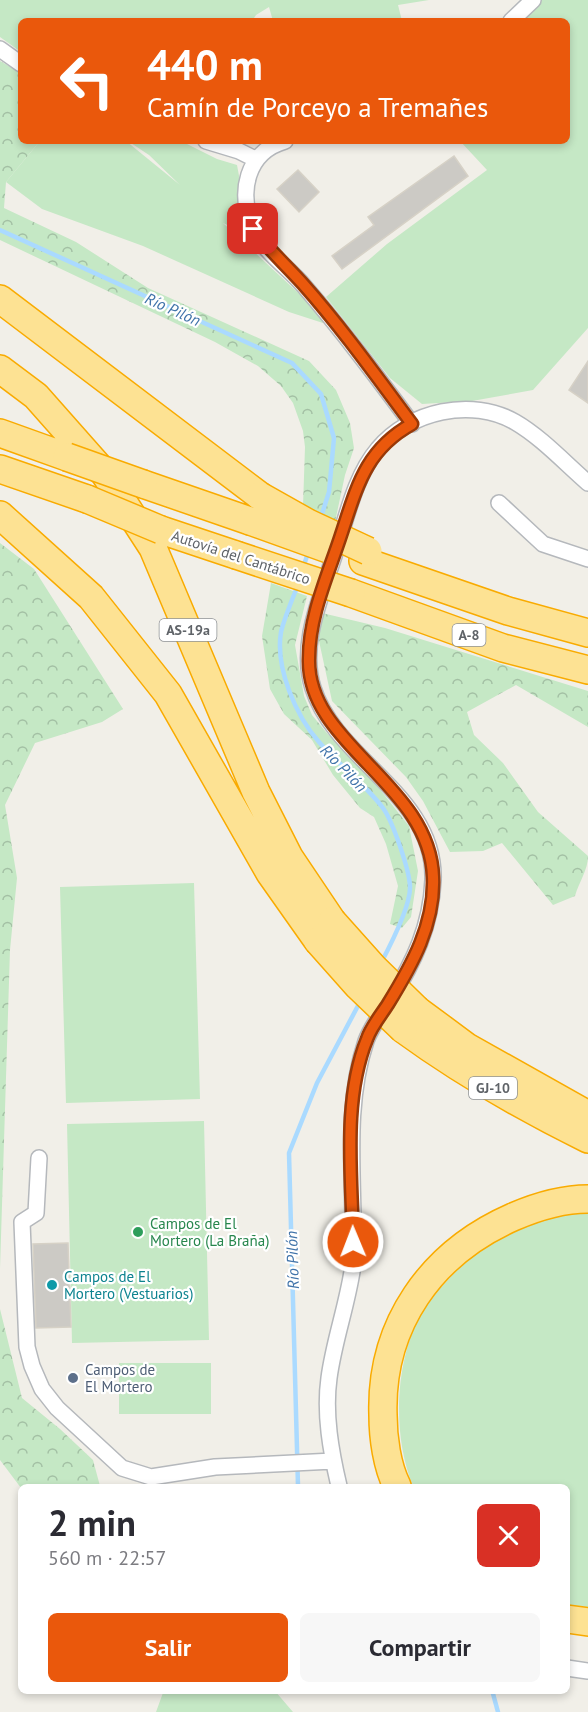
<!DOCTYPE html>
<html lang="es">
<meta charset="utf-8">
<style>
body{margin:0;font-family:"PT Sans",sans-serif;background:#f7f7f7;color:#2b2b33;height:100vh;display:flex;flex-direction:column;font-size:22px;white-space:nowrap}
*{box-sizing:border-box;margin:0}
p{font-size:20px;color:#7c7c81}
.icon{flex:none;width:33px;height:33px;fill:none;stroke:currentColor;stroke-width:2;stroke-linecap:round;stroke-linejoin:round}
.map{position:relative;flex:1;overflow:hidden}
.details{position:absolute;left:18px;top:1484px;width:552px;height:210px;display:flex;flex-direction:column;background:#fff;border-radius:9px;box-shadow:0 3px 9px #0003}
.details>*{flex:none}
.top-card{position:absolute;left:18px;top:18px;width:552px;height:126px;border-radius:9px;box-shadow:0 3px 9px #0003;background:#ea580c;color:#fff;overflow:hidden}
.pin{position:absolute;display:grid;place-items:center;width:51px;height:51px;color:#fff;margin:-26px;border-radius:12px;box-shadow:0 3px 9px #0006}
.me{position:absolute;width:66px;margin:-33px;rotate:359deg;stroke-linejoin:round;filter:drop-shadow(0 0 4px #0008)}
.turn{display:flex;align-items:center;gap:21px;height:126px;padding:0 30px;font-size:27px}
.turn .icon{width:78px;height:78px;stroke-width:2.5}
.turn b{display:block;font-size:42px;line-height:51px}
.round{display:grid;place-items:center;flex:none;width:63px;height:63px;border-radius:9px;background:#f7f7f7}
.summary{display:flex;align-items:center;justify-content:space-between;height:102px;padding:0 30px}
h1{font-size:36px;font-weight:700;line-height:45px}
.action{display:flex;gap:12px;margin-top:auto;padding:12px 30px}
.action a{flex:1;height:69px;border-radius:9px;background:#ea580c;color:#fff;font-size:24px;font-weight:700;line-height:69px;text-align:center}
.action a+a{background:#f7f7f7;color:#2b2b33}
.map>svg:first-child{display:block}
.grass{fill:#c5e8c5}
.forest{fill:url(#forest-crowns)}
.lines{fill:none;stroke-linecap:round;stroke-linejoin:round}
.stream{stroke:#aadaff;stroke-width:4.5}
.building{fill:#cccac5;stroke:#d6d1c6;stroke-width:1.5}
.street-casing{stroke:#b5b8bc;stroke-width:18}
.highway-casing{stroke:#f9ab00;stroke-width:30}
.street{stroke:#fff;stroke-width:15}
.highway{stroke:#fde293;stroke-width:27}
.highway-bridge-casing{stroke:#f9ab00;stroke-width:30;stroke-linecap:butt}
.highway-bridge{stroke:#fde293;stroke-width:27}
.route-casing{stroke:#983908;stroke-width:15}
.route{stroke:#ea580c;stroke-width:10}
.leisure-dot{fill:#2e9e5b;stroke:#fff;stroke-width:2}
.culture-dot{fill:#0f9aa8;stroke:#fff;stroke-width:2}
.service-dot{fill:#5c6f8a;stroke:#fff;stroke-width:2}
.labels{text-anchor:middle;dominant-baseline:central;stroke-width:4.5;stroke-linejoin:round;paint-order:stroke}
.shield{fill:#fff;stroke:#8f9295;stroke-width:1.5}
.shield-label{font-size:14px;font-weight:bold;fill:#5f6368}
.street-label{font-size:15px;fill:#5f6368;stroke:#fff}
.leisure-label{font-size:15px;fill:#27864d;stroke:#fff;text-anchor:start}
.culture-label{font-size:15px;fill:#0d838f;stroke:#fff;text-anchor:start}
.service-label{font-size:15px;fill:#4e5e75;stroke:#fff;text-anchor:start}
.water-label{font-size:16px;font-style:italic;fill:#4174aa;stroke:#fff}
</style>
<div class="map">
<svg width="588" height="1712" viewBox="0 0 588 1712">
<defs>
<pattern id="forest-crowns" width="20" height="18" patternUnits="userSpaceOnUse" patternTransform="scale(1.5)"><rect width="20" height="18" fill="#c5e8c5"/><path d="M2 6a3 3 0 1 1 6 0M12 15a3 3 0 1 1 6 0" fill="none" stroke="#a3c0a4"/></pattern>
</defs>
<rect width="100%" height="100%" fill="#f1efe8"/>
<path class="grass" d="M0,0H429L398,5L402,21H273L269,7L256,15L252,21H21V52L0,37Z
M540,0H588V328L533,390L472,401L422,404L390,378L326,297L387,244L487,170L460,141H567V21H523Z
M40,141H126L180,185L149,155L128,141H181L217,159L237,165L250,235L223,223L322,315L323,323L289,312L143,246L42,209L6,182Z
M194,883L200,1099L66,1103L60,887Z
M204,1121L209,1340L72,1343L67,1124Z
M588,1211V1613L567,1611V1486H413C391,1432 395,1357 425,1305C430,1297 439,1289 446,1282C485,1238 529,1215 588,1211Z
M119,1363H211V1414H119Z
M164,1690L275,1691L293,1712H156Z"/>
<path class="forest" d="M0,61L21,73V141H40L6,182L4,208L76,242L148,288L309,361L336,390L350,423L354,448L345,475L335,522L303,506L305,447L303,431L293,403L281,386L258,366L215,342L0,240Z
M0,543L34,569L123,709L102,722L35,743L5,805L17,878L10,950L0,1269Z
M271,583L307,596L295,645L304,696L312,715L326,732L370,777L409,826L418,871L411,917L402,928L390,924L398,886L386,844L374,817L360,808L333,775L312,740L284,714L270,689L262,636Z
M322,613L385,628L588,691V727L516,685L467,712L474,735L503,763L538,812L588,856C588,870 579,882 575,896L553,905L502,843L483,851L450,852L423,801L406,777L332,701L319,641Z
M0,1309L22,1398L60,1429L93,1460L100,1486L21,1488L0,1460Z"/>
<g class="lines">
<path class="stream" d="M0,230L292,363L321,394L334,438L329,492L320,520
M303,568L309,550
M298,585C292,600 285,616 281,632C275,668 296,716 319,742C339,765 365,784 383,808C393,822 409,869 410,886C411,905 390,946 381,963
M298,1486L289,1153L317,1083L360,1002
M492,1690L498,1712"/>
</g>
<path class="building" d="M454,156L468,176L342,269L332,256L374,225L368,217Z
M298,170L319,192L299,212L277,189Z
M588,361V403L569,390Z
M68,1243L71,1327L36,1328L33,1244Z"/>
<g class="lines">
<g class="street-casing">
<path id="street" d="M511,21L533,0
M0,49L21,64
M206,141L239,151L255,159
M285,141C246,152 238,193 253,227C262,251 288,267 304,286C342,330 377,377 412,424
M499,503L543,544L588,559
M39,1158L36,1213L22,1222L27,1347L32,1366L42,1389L57,1408L122,1468L151,1477L215,1467L333,1461
M339,1486C331,1452 324,1414 329,1378C334,1340 348,1303 353,1265C355,1249 353,1233 353,1217C352,1158 347,1098 366,1041C371,1027 382,1013 390,1000C414,962 431,926 433,880C436,795 336,761 313,688C299,645 321,597 334,556C346,521 354,477 378,449C409,411 472,397 515,422C541,437 565,463 588,483
M567,1668L588,1671"/>
</g>
<g class="highway-casing">
<path id="highway" d="M0,299L260,496
M0,369L36,396L105,474L153,548L256,792L289,857L332,921
M0,433L67,457
M0,469L87,499
M143,484L250,521
M0,515L91,597L168,694L270,873L318,941
M161,530L236,555
M363,561L508,611L588,633
M351,593L503,648L588,670
M417,1010L467,1047L588,1115
M403,1029C462,1072 523,1107 588,1139
M397,1486C387,1466 383,1438 383,1415C380,1325 431,1253 513,1217C536,1207 562,1199 588,1199
M567,1619L588,1622"/>
</g>
<use href="#street" class="street"/>
<use href="#highway" class="highway"/>
<g class="highway-bridge-casing">
<path id="highway-bridge" d="M67,457L143,484
M260,496L308,523L368,551
M87,499L161,530
M250,521L328,549
M236,555L351,593
M332,921L374,968L417,1010
M318,941L358,986L403,1029"/>
</g>
<use href="#highway-bridge" class="highway-bridge"/>
</g>
<g class="lines">
<g class="route-casing">
<path id="route" d="M253,229C268,249 286,265 303,284C342,328 377,377 412,424C365,450 357,487 341,535C328,575 309,616 309,658C306,745 430,783 433,877C435,924 412,965 388,1004C381,1015 371,1027 367,1039C342,1101 352,1176 353,1242"/>
</g>
<use href="#route" class="route"/>
</g>
<circle class="leisure-dot" cx="138" cy="1232" r="6"/>
<circle class="culture-dot" cx="52" cy="1285" r="6"/>
<circle class="service-dot" cx="73" cy="1378" r="6"/>
<g class="labels">
<g class="shield">
<rect x="159.5" y="619" width="57" height="22" rx="4.5"/>
<rect x="452.5" y="624" width="33" height="22" rx="4.5"/>
<rect x="469" y="1077" width="48" height="22" rx="4.5"/>
</g>
<g class="shield-label">
<text x="188" y="630">AS-19a</text>
<text x="469" y="635">A-8</text>
<text x="493" y="1088">GJ-10</text>
</g>
<g class="street-label">
<text transform="translate(241 557) rotate(18)">Autovía del Cantábrico</text>
</g>
<g class="leisure-label">
<text x="150" y="1223">Campos de El<tspan x="150" dy="17">Mortero (La Braña)</tspan></text>
</g>
<g class="culture-label">
<text x="64" y="1276">Campos de El<tspan x="64" dy="17">Mortero (Vestuarios)</tspan></text>
</g>
<g class="service-label">
<text x="85" y="1369">Campos de<tspan x="85" dy="17">El Mortero</tspan></text>
</g>
<g class="water-label">
<text transform="translate(173 309) rotate(24)">Río Pilón</text>
<text transform="translate(344 768) rotate(46)">Río Pilón</text>
<text transform="translate(292 1260) rotate(-92)">Río Pilón</text>
</g>
</g>
</svg>
<div class="pin" style="left:253px;top:229px;background:#d93025"><svg class="icon" aria-label="arrive" viewBox="0 0 24 24"><path d="M6 21V4h12l-3 4 3 4H6"/></svg></div>
<svg class="me" style="left:353px;top:1242px" viewBox="-20 -20 40 40"><circle r="17" fill="#ea580c" stroke="#fff" stroke-width="3"/><path d="M0-11L8 9 0 5-8 9z" fill="#fff"/></svg>
<div class="top-card">
<div class="turn"><svg class="icon" aria-label="left" viewBox="0 0 24 24"><path d="M17 20v-9H6M10 6l-5 5 5 5"/></svg><div><b>440 m</b>Camín de Porceyo a Tremañes</div></div>
</div>
<section class="details">
<div class="summary"><div><h1>2 min</h1><p>560 m · 22:57</p></div><a class="round" style="background:#d93025;color:#fff"><svg class="icon" aria-label="close" viewBox="0 0 24 24"><path d="M6 6l12 12M18 6L6 18"/></svg></a></div>
<div class="action"><a>Salir</a><a>Compartir</a></div>
</section>
</div>
